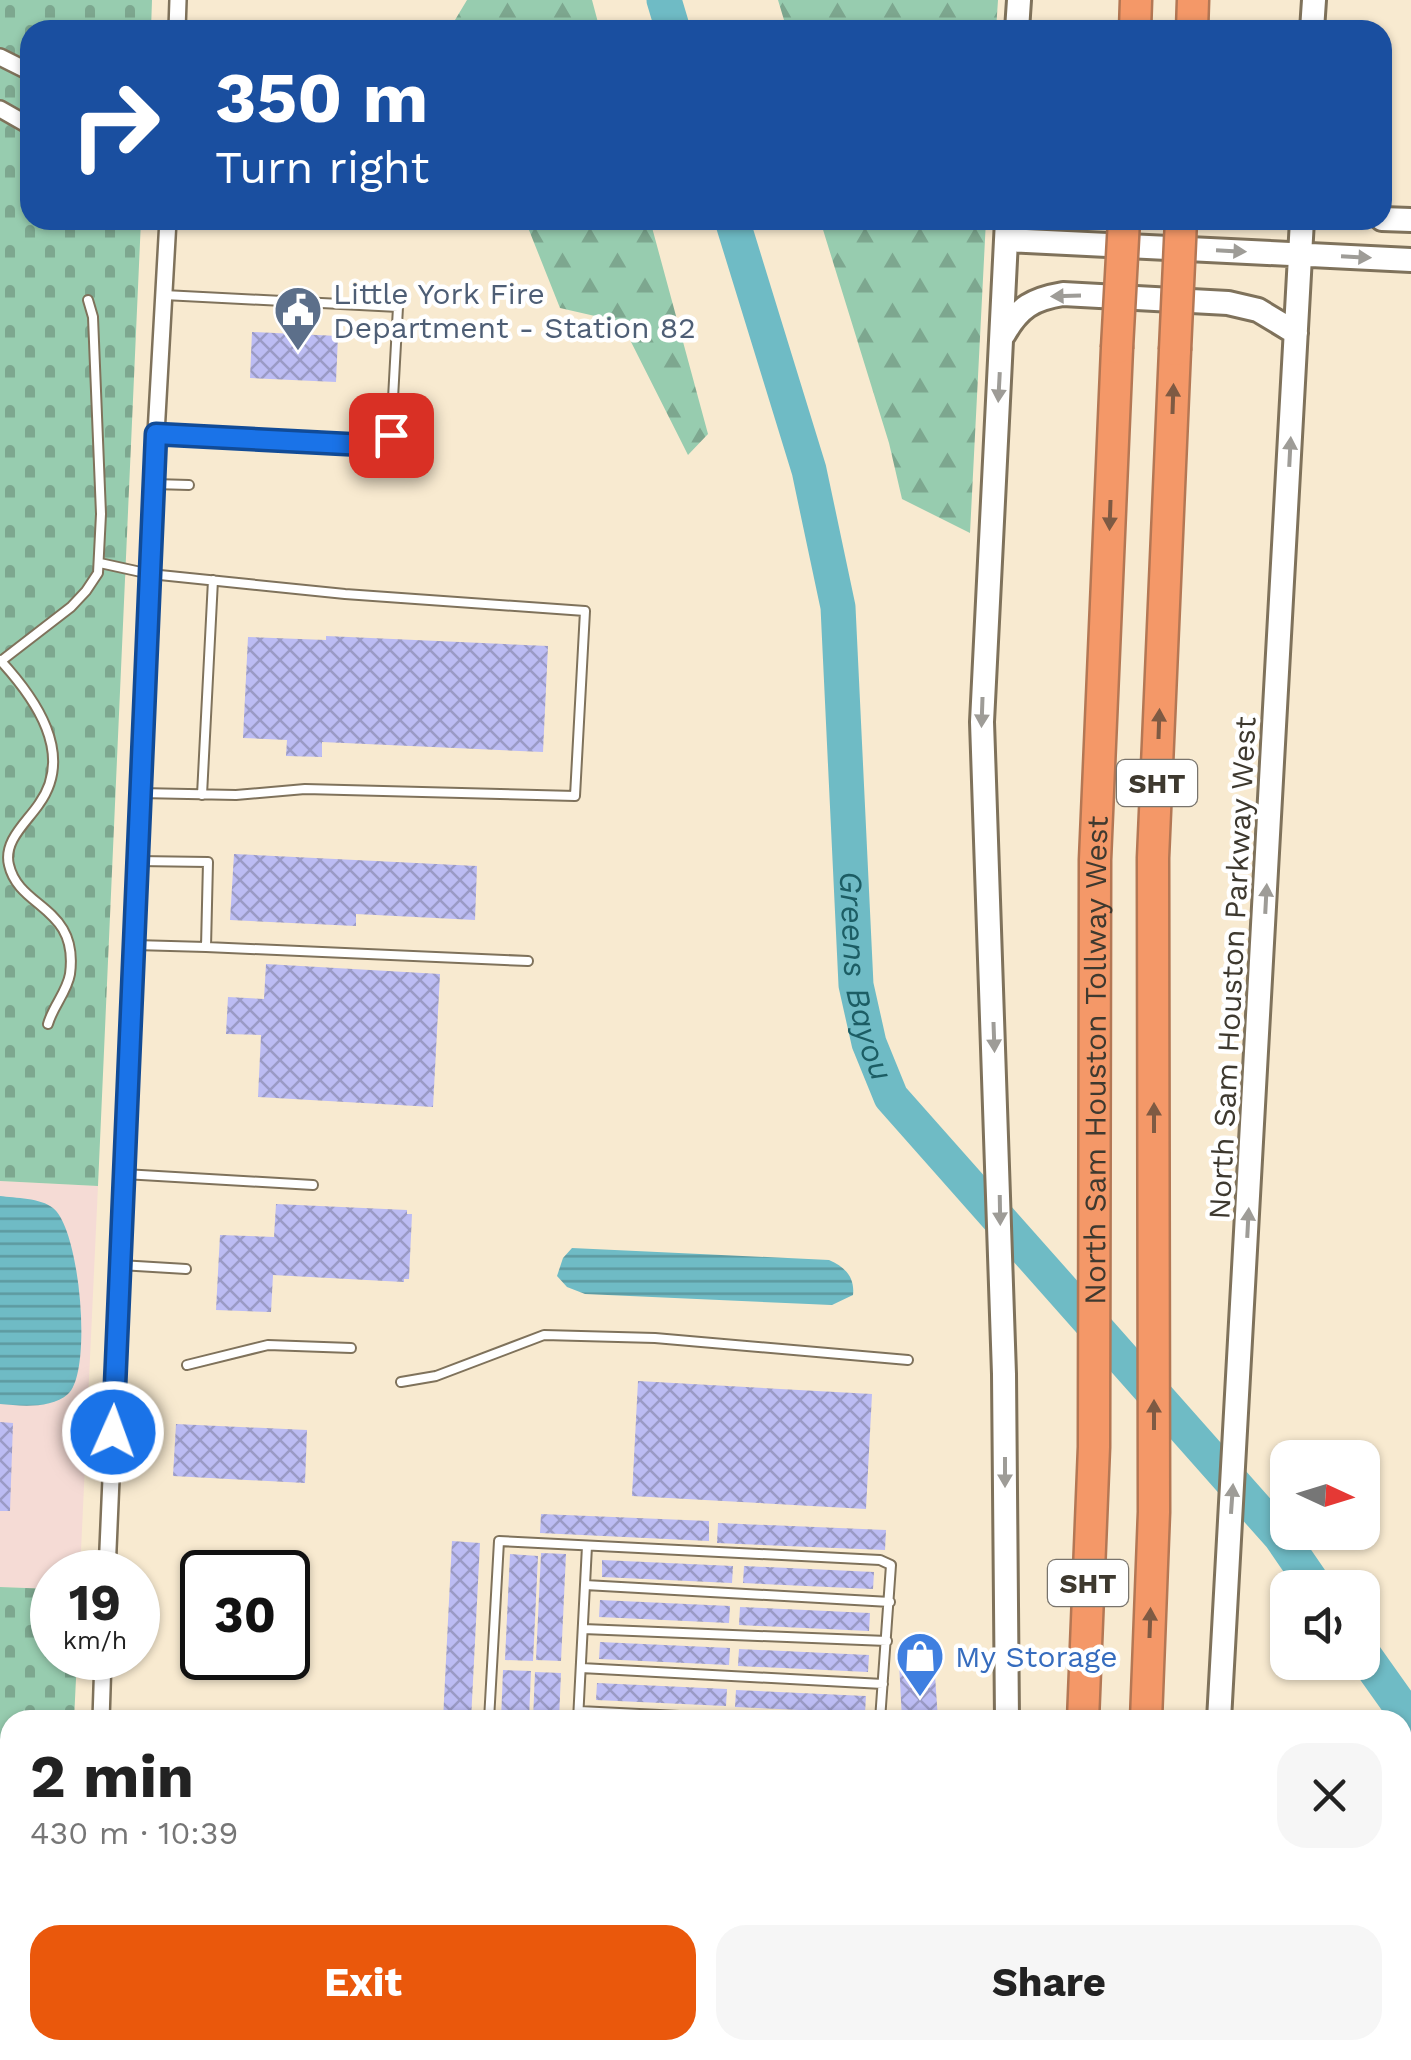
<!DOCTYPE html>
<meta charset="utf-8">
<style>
body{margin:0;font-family:"Work Sans",sans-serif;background:#f6f6f6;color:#222;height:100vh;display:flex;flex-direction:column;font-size:38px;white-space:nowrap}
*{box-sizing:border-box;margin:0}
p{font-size:32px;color:#767676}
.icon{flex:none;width:55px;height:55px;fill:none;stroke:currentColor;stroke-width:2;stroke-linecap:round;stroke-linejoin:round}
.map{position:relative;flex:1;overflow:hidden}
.side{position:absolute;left:0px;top:1710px;width:1412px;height:350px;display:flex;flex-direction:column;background:#fff;border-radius:30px 30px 0 0;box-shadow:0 2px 8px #0004}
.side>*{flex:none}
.guide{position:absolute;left:20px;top:20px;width:1372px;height:210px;border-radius:30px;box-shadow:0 2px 8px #0004;background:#1a4fa0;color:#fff;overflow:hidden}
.needle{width:65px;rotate:94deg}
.controls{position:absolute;left:1270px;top:1440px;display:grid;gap:20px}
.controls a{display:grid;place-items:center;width:110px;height:110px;border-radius:20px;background:#fff;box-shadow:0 2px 8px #0004;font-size:50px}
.speed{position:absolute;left:30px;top:1550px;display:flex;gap:20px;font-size:50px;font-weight:700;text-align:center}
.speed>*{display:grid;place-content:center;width:130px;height:130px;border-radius:50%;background:#fff;box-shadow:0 2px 8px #0004;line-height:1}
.speed small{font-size:25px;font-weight:400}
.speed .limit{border:5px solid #111;border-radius:15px;background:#fff;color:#111}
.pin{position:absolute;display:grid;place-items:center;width:85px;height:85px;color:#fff;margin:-42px;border-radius:20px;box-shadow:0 5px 15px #0006}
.me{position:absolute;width:110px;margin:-55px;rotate:2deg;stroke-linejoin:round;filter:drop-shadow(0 0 8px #0008)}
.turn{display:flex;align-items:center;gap:35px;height:210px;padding:0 30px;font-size:45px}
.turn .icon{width:130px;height:130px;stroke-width:2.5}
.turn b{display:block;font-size:70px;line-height:85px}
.round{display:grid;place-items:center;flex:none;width:105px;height:105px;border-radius:30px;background:#f6f6f6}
.overview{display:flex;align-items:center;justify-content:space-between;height:170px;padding:0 30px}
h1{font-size:60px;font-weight:700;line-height:75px}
.action{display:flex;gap:20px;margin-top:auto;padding:20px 30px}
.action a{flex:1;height:115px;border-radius:30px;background:#ea580c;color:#fff;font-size:40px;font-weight:700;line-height:115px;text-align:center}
.action a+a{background:#f6f6f6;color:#222}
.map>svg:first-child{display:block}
.commercial{fill:#f5dbd5}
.industrial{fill:url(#industrial-furrows)}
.forest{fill:url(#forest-firs)}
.cemetery{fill:url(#cemetery-stones)}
.water{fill:url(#water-rules)}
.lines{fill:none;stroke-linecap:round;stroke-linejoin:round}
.river{stroke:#6fbbc5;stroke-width:35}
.building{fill:url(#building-cross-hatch)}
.lane-casing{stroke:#7f725b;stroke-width:12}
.street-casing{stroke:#7f725b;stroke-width:20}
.secondary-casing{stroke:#7f725b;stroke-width:28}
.highway-casing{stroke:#b47754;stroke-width:35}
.lane{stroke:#fff;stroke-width:8}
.street{stroke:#fff;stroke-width:15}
.secondary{stroke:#fff;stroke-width:22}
.highway{stroke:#f49868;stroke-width:30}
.highway-bridge-casing{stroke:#b47754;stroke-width:35;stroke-linecap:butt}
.highway-bridge{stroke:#f49868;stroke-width:30}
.oneway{fill:#9e9c97}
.oneway2{fill:#7e5a43}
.route-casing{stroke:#114b97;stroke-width:25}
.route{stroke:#1a73e8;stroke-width:18}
.labels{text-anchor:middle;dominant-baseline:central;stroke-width:9;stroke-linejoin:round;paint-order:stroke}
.shield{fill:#fff;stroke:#78746d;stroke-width:2.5}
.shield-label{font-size:28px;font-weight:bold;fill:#3e392f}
.service-label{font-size:30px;fill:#4e5e75;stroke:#fff;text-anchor:start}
.street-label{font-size:30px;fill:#3e392f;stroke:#fff}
.shop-label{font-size:30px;fill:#366cbe;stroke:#fff;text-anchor:start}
.water-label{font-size:32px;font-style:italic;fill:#1c5d64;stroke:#fff}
</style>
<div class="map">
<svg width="1411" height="2060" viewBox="0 0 1411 2060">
<defs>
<pattern id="industrial-furrows" width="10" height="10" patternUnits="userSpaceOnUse" patternTransform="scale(2.5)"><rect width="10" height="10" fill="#eeddbc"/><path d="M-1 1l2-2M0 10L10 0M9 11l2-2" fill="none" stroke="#cdbea2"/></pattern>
<pattern id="forest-firs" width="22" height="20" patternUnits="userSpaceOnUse" patternTransform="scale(2.5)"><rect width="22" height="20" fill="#97ccaf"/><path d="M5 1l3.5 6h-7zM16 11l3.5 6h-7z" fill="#7da78f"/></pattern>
<pattern id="cemetery-stones" width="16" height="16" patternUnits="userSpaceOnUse" patternTransform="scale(2.5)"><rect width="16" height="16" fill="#97ccaf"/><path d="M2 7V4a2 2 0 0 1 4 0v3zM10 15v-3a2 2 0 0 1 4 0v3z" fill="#7da78f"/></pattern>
<pattern id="water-rules" width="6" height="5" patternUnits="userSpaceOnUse" patternTransform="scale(2.5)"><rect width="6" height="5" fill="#6fbbc5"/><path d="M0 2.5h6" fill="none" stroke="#5d99a0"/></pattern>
<pattern id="building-cross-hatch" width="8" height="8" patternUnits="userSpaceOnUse" patternTransform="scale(2.5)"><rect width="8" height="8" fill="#bcbcf3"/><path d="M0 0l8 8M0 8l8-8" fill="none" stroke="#9a9ac5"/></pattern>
</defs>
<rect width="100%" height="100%" fill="#f8ead0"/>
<path class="commercial" d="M0,1181L98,1186L80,1572H52V1589L0,1587Z"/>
<path class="industrial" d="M118,2050H332V2060H118Z
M565,2050H950L949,2060H565Z"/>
<path class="forest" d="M467,0H592L600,30H449Z
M778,0H998L996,30H787Z
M525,220H650L708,434L688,455L621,322L560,308Z
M820,220H986L970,533L902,499L889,443Z"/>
<path class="cemetery" d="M0,0H152L151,30H30V220H141L98,1186L0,1181Z
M0,1587L52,1589V1658H77L74,1720H10V2050H59L58,2060H0Z"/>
<path class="water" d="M0,1196C15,1198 41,1198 53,1208C80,1228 93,1372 68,1394C51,1409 21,1406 0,1404Z
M572,1248L829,1260C845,1267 855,1277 853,1295L832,1305L585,1294L567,1287L557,1276L563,1258Z"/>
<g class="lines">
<g class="river">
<path d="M664,0L673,30"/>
<path id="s1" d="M732,220L809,470L838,607L856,985L869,1043L891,1097L1281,1537L1316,1588"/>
<path d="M1362,1652L1411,1721"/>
</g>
</g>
<path class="building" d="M252,332L338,336L336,382L250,378Z
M326,636L548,646L543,752L322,742V757L286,756L287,740L243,738L248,637L326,640Z
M234,854L477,866L475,920L356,914V926L230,920Z
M266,964L440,974L433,1107L258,1097L261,1035L226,1034L228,997L264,999Z
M276,1204L407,1210V1214H412L409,1279H404V1282L273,1275L271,1312L216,1310L220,1235L274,1237Z
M638,1381L872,1394L866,1509L632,1496Z
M0,1422L13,1423L10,1511H0Z
M176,1424L307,1430L305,1483L173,1476Z
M541,1514L709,1521V1541L540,1533Z
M718,1523L886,1530L885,1550L717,1543Z
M452,1541L480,1543L471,1720H443Z
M541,1553L566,1554L561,1661L536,1660Z
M510,1554L538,1556L533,1661L505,1660Z
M602,1560L733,1566L732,1583L602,1577Z
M744,1566L874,1572L873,1589L743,1583Z
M600,1600L730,1606L729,1623L599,1617Z
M740,1607L870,1613L869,1631L739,1625Z
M600,1642L730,1648L729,1665L599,1659Z
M739,1649L869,1655L868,1672L738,1666Z
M934,1660L938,1720H902L899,1662Z
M503,1670L531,1671L529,1720H501Z
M535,1672L561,1673L559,1720H533Z
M597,1683L727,1689L726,1706L596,1700Z
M736,1690L866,1696L865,1713L735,1707Z"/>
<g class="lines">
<g class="lane-casing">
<path id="lane" d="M156,434L365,445L380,443L391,435L398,307L164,295
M154,484L189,485
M100,563L150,574L345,594L585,611L575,796L305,789L236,795L140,793
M0,660C35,698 75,754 39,804C27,822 3,841 9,865C19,909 79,906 70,974C67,992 53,1006 48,1024
M1,661L71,607L86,591L98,573L101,514L93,317L88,300
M202,795L213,580
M135,945L206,947L208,862L138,861
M206,947L528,961
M124,1174L313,1185
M120,1265L186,1269
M187,1365L268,1345L351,1348
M401,1382L436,1376L544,1335L655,1338L908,1360
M585,1585L890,1602
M583,1629L887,1641
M581,1668L883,1684
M579,1711L760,1720
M489,1720L499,1541L880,1560L891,1565L880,1720
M578,1720L587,1546
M656,2060L666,2050"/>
</g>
<g class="street-casing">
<path id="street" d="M177,30L178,0
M0,57L30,72
M0,109L30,126
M107,1572L156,434L168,220
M101,1720L103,1658
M86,2060L87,2050"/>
</g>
<g class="secondary-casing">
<path id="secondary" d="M1017,30L1019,0
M1312,30L1314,0
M1382,219L1411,220
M1006,240L1411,260
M1004,334C1019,307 1033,299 1063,294L1228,303L1258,310L1296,333
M1007,1720L1004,1374L982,722L1007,220
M1219,1720L1302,220
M996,2060V2050
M1201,2060V2050"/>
</g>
<g class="highway-casing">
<g id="highway">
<path d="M1135,30L1136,0"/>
<path d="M1192,30L1193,0"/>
<path id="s2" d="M1083,1720L1094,1447L1095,860L1117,348"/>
<path d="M1146,1720L1154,1512L1153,858L1175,350"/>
<path d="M1043,2060V2050"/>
<path d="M1068,2060L1069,2050"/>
<path d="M1128,2060L1129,2050"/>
</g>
</g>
<use href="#lane" class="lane"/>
<use href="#street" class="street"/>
<use href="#secondary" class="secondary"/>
<use href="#highway" class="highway"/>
<g class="highway-bridge-casing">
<path id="highway-bridge" d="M1117,348L1124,220
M1175,350L1181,220"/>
</g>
<use href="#highway-bridge" class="highway-bridge"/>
</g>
<defs><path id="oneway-solid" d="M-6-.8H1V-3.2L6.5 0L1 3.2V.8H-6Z" transform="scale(2.5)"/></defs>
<g class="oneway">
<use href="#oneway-solid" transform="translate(1231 251) rotate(3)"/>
<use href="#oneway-solid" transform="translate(1356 257) rotate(3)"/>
<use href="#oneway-solid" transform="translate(1066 296) rotate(178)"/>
<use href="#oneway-solid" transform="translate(999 387) rotate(93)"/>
<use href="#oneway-solid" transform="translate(1290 452) rotate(-87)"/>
<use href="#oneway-solid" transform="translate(982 712) rotate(92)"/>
<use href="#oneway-solid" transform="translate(1266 899) rotate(-87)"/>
<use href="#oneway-solid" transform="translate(994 1037) rotate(88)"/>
<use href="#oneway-solid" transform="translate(1000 1210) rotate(89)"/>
<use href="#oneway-solid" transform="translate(1248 1223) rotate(-87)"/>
<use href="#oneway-solid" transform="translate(1005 1472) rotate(90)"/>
<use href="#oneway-solid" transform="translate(1232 1499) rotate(-86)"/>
</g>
<g class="oneway2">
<use href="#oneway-solid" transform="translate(1173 399) rotate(-88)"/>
<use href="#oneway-solid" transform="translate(1110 515) rotate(92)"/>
<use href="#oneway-solid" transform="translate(1159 724) rotate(-88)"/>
<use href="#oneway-solid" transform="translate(1154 1118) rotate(-90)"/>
<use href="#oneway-solid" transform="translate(1154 1415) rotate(-90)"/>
<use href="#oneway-solid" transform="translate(1150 1623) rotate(-88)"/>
</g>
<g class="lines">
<g class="route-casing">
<path id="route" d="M113,1432L156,434L365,445L380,442L391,435"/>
</g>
<use href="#route" class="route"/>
</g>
<defs>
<g id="civic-pin" transform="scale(2.5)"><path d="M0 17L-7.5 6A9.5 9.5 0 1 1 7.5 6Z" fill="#5c6f8a" stroke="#fff"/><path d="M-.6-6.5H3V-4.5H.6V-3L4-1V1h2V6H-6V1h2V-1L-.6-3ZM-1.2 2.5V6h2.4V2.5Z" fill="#fff"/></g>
<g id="shop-pin" transform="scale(2.5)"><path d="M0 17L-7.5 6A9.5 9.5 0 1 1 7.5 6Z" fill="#3f7fe0" stroke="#fff"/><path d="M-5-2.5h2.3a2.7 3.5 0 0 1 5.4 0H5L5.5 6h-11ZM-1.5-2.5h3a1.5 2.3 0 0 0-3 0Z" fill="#fff"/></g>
</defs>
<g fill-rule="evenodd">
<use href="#civic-pin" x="298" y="310"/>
<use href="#shop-pin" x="920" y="1656"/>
</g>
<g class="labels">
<g class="shield">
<rect x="1117" y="760" width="80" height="46" rx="8"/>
<rect x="1048" y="1560" width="80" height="46" rx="8"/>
</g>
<g class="shield-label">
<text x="1157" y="783">SHT</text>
<text x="1088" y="1583">SHT</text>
</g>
<g class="service-label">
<text x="333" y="293">Little York Fire<tspan x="333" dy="34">Department - Station 82</tspan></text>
</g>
<g class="street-label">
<text transform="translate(1232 968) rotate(-87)">North Sam Houston Parkway West</text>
<text stroke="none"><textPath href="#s2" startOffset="660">North Sam Houston Tollway West</textPath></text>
</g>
<g class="shop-label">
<text x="955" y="1656">My Storage</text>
</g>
<g class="water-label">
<text stroke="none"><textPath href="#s1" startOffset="772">Greens Bayou</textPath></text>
</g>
</g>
</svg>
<div class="controls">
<a><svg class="needle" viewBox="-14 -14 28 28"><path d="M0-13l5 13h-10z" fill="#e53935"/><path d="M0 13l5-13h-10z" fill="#767676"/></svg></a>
<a><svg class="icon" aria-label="sound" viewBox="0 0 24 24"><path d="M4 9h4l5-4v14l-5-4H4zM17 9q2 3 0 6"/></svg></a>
</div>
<div class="speed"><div>19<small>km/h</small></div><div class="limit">30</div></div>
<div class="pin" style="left:391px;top:435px;background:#d93025"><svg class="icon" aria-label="arrive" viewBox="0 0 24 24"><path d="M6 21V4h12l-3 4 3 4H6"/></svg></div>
<svg class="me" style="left:113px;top:1432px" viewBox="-20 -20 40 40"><circle r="17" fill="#1a73e8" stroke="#fff" stroke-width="3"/><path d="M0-11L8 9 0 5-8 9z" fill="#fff"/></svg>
<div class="guide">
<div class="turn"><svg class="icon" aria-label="right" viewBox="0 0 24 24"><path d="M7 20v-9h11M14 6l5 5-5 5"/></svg><div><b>350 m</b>Turn right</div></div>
</div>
<section class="side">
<div class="overview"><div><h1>2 min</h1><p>430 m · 10:39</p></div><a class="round"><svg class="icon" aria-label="close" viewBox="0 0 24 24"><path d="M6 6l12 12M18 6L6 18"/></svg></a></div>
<div class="action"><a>Exit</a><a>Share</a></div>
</section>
</div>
